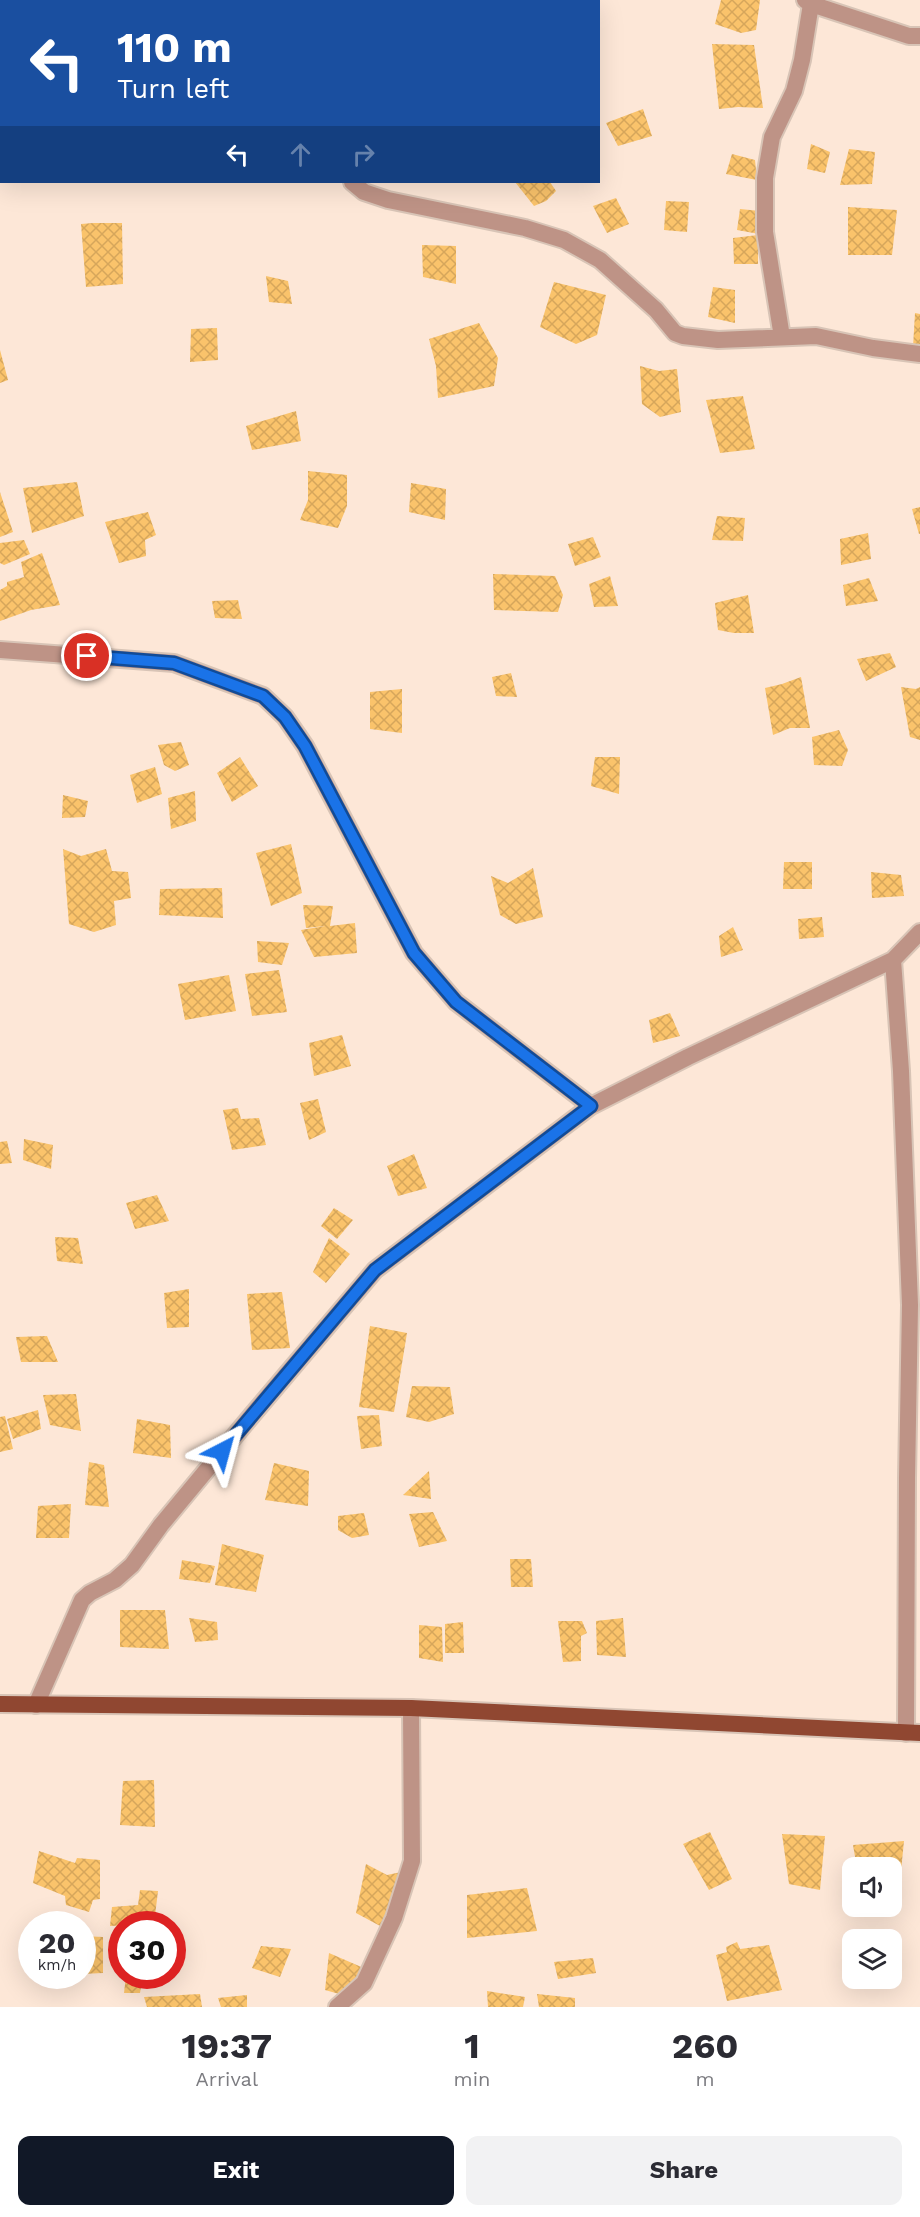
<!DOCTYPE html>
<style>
body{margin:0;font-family:"Work Sans",sans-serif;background:#f2f2f3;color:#2b2b33;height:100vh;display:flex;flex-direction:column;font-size:22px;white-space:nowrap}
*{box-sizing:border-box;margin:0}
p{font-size:20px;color:#7c7c81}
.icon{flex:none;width:33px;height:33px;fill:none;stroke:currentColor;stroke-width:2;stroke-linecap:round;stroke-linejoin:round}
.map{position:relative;height:2007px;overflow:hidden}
.details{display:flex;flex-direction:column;background:#fff;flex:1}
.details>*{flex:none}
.top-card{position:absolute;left:0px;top:0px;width:600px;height:183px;box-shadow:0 6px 24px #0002;background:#1a4fa0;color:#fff;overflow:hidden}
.buttons{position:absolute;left:842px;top:1857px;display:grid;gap:12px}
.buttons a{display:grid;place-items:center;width:60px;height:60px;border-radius:12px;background:#fff;box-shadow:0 6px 24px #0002;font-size:30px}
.speed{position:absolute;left:18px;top:1911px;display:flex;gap:12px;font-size:30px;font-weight:700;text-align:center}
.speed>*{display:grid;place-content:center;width:78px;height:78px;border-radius:50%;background:#fff;box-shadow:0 6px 24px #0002;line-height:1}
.speed small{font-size:15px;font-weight:400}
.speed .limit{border:9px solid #d22;background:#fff;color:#111}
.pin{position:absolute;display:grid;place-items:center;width:51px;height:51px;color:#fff;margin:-26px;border:3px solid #fff;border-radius:50%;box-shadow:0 2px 6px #0007}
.me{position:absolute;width:66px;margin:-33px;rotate:39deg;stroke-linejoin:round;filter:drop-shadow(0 0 4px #0008)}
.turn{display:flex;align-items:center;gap:21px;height:126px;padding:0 18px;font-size:27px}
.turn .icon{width:78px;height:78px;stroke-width:2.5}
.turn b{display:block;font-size:42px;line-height:51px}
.lanes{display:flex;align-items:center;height:57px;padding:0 18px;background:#0003;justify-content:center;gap:30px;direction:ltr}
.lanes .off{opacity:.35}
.eta{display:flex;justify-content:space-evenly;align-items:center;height:102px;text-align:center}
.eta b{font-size:36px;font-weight:700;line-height:42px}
.primary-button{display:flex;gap:12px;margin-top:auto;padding:12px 18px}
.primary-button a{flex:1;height:69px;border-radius:12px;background:#111827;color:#fff;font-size:24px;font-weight:700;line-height:69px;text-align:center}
.primary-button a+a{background:#f2f2f3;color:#2b2b33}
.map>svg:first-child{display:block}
.building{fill:url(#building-cross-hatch)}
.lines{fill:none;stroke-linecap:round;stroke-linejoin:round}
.minor-casing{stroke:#d8c4b6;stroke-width:20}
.primary-casing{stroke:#d8c4b6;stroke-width:20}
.minor{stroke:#be9386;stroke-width:16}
.primary{stroke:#904731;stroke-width:16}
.route-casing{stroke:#114b97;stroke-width:15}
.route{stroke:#1a73e8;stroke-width:10}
</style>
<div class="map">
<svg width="920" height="2007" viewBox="0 0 920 2007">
<defs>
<pattern id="building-cross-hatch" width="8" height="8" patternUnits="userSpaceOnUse" patternTransform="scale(1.5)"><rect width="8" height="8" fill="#fac36b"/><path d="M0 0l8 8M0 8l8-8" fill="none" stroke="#d6a65b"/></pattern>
</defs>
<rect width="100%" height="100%" fill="#fde7d7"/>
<path class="building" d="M721,0H760L756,30L741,33L715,24Z
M712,44L754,45L763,108L738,107L719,109Z
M643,109L652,136L618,146L606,123Z
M811,144L830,152L825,173L807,169Z
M849,149L875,152L872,184L840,185Z
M732,154L755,160L757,180L726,174Z
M515,182H550L556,191L546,201L534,206Z
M616,198L629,224L607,233L593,206Z
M666,201L689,202L687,232L664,230Z
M848,207L897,210L892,255H848Z
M740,209L760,211L759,234L737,230Z
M93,223H122L123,284L86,287L81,224Z
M758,235V264H734L733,238Z
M422,245L456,246V284L423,277Z
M266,276L288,281L292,304L269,302Z
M554,282L606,295L597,335L576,344L540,327Z
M713,287L735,290V323L708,317Z
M915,313L920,314V347H913Z
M479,323L498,358L494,386L438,398L436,366L429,339Z
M217,328L218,360L190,362L191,329Z
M0,350L8,380L0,383Z
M640,366L659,371L677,369L681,412L660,417L642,404Z
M743,396L755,449L720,453L706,400Z
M296,411L301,441L252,450L246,426Z
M308,471L347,475V506L338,528L300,520L308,500Z
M77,482L84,516L32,533L23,488Z
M411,483L446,489L445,520L409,512Z
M0,492L13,532L0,537Z
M920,507V534H919L912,509Z
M148,512L156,535L145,540L146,556L119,563L105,522Z
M717,516L745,518L743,541L712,540Z
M868,533L871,559L841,565L840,539Z
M593,537L601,557L575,566L568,544Z
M24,540L30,554L4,565L0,563V543Z
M42,553L60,605L31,610L0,621V590L7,586V582L24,577L21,562Z
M493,574L555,576L563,595L558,612L494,610Z
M610,576L618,606L594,607L589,584Z
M869,578L878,601L846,606L843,585Z
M748,595L754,633H734L718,630L715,603Z
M238,600L242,619L215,618L212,601Z
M890,653L896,667L866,681L857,659Z
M511,673L517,697L496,696L492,677Z
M801,677L810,728H790L773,735L765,688L782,684Z
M901,687L916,689L920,687V740L910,737Z
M402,689V733L370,729V692Z
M839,730L848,750L842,766L814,765L812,737Z
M181,742L189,765L175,771L164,765L158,745Z
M240,757L258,786L232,802L217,773Z
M595,757H620L619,794L591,786Z
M155,767L162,794L137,803L130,775Z
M195,791L196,821L171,829L168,798Z
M63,795L88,801L85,817L62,818Z
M291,844L302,893L271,906L256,853Z
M63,849L81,856L106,849L112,871L128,872L131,898L114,901L116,925L94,932L69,924Z
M784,862H812V889H783Z
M533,868L543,917L516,924L500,915L491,876L508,883Z
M871,872L901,875L904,896L872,898Z
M222,888L223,918L159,915L160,889Z
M303,905L333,906L330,926L355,923L357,953L314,957L301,930L325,926L306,928Z
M822,917L824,937L799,939L798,919Z
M733,927L743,950L721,957L719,936Z
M257,941L289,943L282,965L258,962Z
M279,970L287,1012L252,1016L245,974Z
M229,975L236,1011L185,1020L178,984Z
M670,1013L680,1036L653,1043L649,1020Z
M342,1035L351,1066L314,1076L309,1043Z
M318,1099L326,1132L309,1140L300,1103Z
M238,1108L241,1119L259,1118L266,1145L232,1150L223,1110Z
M24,1139L53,1145L51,1169L23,1160Z
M7,1141L12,1163L0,1164V1142Z
M414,1154L427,1188L398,1196L387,1166Z
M157,1195L169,1221L135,1229L126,1203Z
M334,1208L353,1220L337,1239L321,1226Z
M55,1237L78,1238L83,1264L57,1261Z
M329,1238L350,1254L326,1283L313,1272Z
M189,1289V1327L167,1328L164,1293Z
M282,1292L290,1348L252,1350L247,1294Z
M370,1326L407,1333L394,1412L359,1407Z
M47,1336L58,1362H21L16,1337Z
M412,1386L450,1387L454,1414L429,1422L406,1417Z
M76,1394L81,1431L50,1425L43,1395Z
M38,1410L41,1429L13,1439L7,1419Z
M379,1415L382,1446L361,1449L357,1416Z
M5,1416L13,1449L0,1452V1417Z
M137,1419L170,1425L171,1458L133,1453Z
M89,1462L104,1465L109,1507L85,1505Z
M274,1463L309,1471L308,1506L265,1500Z
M429,1471L431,1499L403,1495Z
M71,1504L69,1538H36L38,1506Z
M433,1512L447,1541L419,1547L409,1514Z
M364,1513L369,1535L352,1538L338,1530V1516Z
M222,1544L264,1555L256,1592L215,1585Z
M510,1559H531L533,1587H511Z
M182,1560L215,1566L210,1583L179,1579Z
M120,1610H165L169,1649L120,1647Z
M189,1618L217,1622L218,1640L195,1642Z
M623,1618L626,1657L597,1655L596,1621Z
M558,1621H582L587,1633L581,1636V1661L563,1662Z
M463,1622L464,1653H445V1624Z
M419,1625L442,1627L443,1662L419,1658Z
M154,1780L155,1827L120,1825L123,1781Z
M710,1832L732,1879L709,1890L683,1844Z
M782,1834L825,1836L820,1890L789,1884Z
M904,1841L899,1891H891V1868H857L853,1845Z
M39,1851L75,1863L77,1858L100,1860V1899L93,1900L89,1912L66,1905L65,1896L33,1883Z
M366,1864L387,1875L406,1871L401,1927H382L356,1913Z
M527,1888L537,1931L467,1938V1895Z
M140,1890L158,1891L154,1924L110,1926L112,1907L138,1905Z
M82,1936L103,1937V1973L82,1974Z
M737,1942L740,1949L769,1945L782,1990L727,2001L716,1955L727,1952L726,1947Z
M261,1946L291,1949L280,1977L252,1968Z
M329,1953L366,1969L357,1999L325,1990Z
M593,1958L596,1973L558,1979L554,1962Z
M126,1976H143L140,1993H124Z
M487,1991L525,1997L523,2007H488Z
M200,1994L202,2007H147L144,1997Z
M537,1994L575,1998V2007H539Z
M247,1995V2007H221L218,1998Z"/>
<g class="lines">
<g class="minor-casing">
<path id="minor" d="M805,0L811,4L909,36H920
M419,2V0
M494,2L496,0
M352,182L364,192L388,200L525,228L564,240L600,260L656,310L675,333L683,336L718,340L816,336L873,348L920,354
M782,337L765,232V178L772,137L794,91L802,60L811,4
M0,650L174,663L263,696L285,717L305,746L414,953L456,1002L591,1106
M36,1705L82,1600L90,1593L115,1580L132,1565L161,1525L253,1414L375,1270L591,1106L688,1057L893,960
M906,1733L907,1478L910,1305L901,1071L893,960L920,932
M337,2007L364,1983L394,1918L412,1861L411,1708"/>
</g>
<g class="primary-casing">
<path id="primary" d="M0,1704L411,1708L920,1733"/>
</g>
<use href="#minor" class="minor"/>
<use href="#primary" class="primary"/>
</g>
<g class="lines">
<g class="route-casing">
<path id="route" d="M87,656L174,663L263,696L285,717L305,746L414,953L456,1002L591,1106L375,1270L222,1451"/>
</g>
<use href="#route" class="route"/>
</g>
</svg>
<div class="buttons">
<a><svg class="icon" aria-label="sound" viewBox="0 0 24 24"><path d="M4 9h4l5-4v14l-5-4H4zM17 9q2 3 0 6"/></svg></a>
<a><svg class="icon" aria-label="layers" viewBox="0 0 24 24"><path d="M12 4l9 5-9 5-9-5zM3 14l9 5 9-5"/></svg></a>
</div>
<div class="speed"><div>20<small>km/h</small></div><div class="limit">30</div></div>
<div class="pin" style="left:87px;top:656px;background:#d93025"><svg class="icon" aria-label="arrive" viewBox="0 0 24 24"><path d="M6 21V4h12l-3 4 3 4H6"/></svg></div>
<svg class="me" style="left:222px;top:1451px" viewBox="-20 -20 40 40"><path d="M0-17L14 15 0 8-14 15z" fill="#1a73e8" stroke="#fff" stroke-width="4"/></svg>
<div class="top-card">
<div class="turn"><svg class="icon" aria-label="left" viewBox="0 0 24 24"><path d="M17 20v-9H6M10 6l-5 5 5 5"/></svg><div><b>110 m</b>Turn left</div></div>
<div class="lanes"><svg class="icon" aria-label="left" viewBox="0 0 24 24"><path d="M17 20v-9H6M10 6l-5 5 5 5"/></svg><svg class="icon off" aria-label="ahead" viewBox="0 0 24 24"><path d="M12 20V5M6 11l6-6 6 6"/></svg><svg class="icon off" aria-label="right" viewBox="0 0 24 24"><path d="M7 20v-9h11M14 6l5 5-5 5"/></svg></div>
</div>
</div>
<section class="details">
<div class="eta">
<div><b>19:37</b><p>Arrival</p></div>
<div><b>1</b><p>min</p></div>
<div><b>260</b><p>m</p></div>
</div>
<div class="primary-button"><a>Exit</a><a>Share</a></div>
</section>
